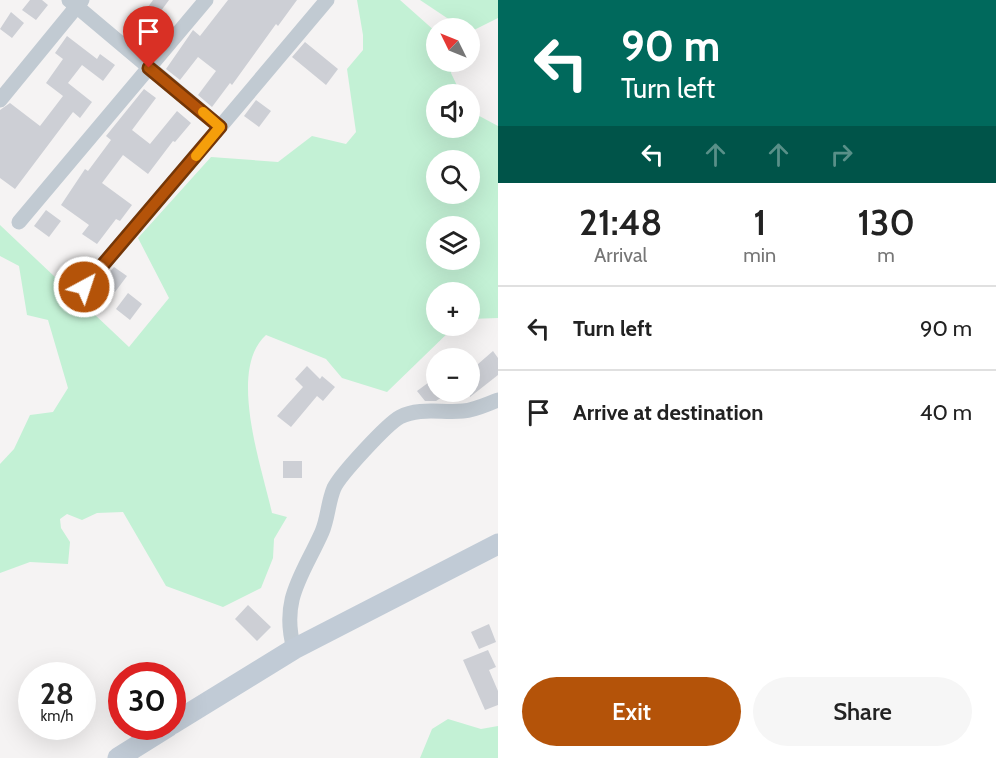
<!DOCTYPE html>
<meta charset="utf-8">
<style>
body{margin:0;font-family:Cabin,sans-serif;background:#f6f6f6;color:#222;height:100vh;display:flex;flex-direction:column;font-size:22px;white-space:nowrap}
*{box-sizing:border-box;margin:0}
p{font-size:20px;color:#767676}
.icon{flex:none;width:33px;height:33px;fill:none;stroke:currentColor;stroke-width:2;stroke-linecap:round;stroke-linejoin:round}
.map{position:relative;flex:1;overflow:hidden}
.drawer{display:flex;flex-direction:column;background:#fff;width:498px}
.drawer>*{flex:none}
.top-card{background:#00695c;color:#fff;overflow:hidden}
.needle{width:39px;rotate:313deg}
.tools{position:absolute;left:426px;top:18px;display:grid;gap:12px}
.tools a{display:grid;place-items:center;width:54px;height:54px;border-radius:50%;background:#fff;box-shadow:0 6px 24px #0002;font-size:30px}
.speed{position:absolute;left:18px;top:662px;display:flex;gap:12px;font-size:30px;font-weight:700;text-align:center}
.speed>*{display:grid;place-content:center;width:78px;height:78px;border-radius:50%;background:#fff;box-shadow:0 6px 24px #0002;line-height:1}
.speed small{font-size:15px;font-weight:400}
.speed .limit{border:9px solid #d22;background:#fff;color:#111}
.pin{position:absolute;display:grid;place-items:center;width:51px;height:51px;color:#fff;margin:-62px -26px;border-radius:50% 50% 50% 0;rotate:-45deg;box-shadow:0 0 6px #0007}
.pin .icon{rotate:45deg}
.me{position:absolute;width:66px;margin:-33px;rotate:40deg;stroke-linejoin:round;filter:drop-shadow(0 0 4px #0008)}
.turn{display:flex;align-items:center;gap:21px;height:126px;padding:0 24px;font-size:27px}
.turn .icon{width:78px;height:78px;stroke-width:2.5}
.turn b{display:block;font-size:42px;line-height:51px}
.lanes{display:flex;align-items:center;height:57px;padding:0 24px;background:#0003;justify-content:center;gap:30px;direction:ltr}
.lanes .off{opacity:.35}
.eta{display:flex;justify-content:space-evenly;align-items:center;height:102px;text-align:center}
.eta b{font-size:36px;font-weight:600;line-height:42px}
.cta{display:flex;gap:12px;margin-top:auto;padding:12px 24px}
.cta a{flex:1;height:69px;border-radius:36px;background:#b45309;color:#fff;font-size:24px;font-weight:600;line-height:69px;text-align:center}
.cta a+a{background:#f6f6f6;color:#222}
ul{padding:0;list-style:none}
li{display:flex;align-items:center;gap:18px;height:84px;padding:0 24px;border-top:2px solid #e0e0e0}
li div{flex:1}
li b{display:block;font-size:22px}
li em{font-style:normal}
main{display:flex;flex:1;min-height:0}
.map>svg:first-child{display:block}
.green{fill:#c3f1d5;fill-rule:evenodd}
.building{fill:#cdcfd5}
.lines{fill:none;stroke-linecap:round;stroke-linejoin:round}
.street{stroke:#c1cad2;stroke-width:15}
.secondary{stroke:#c1cbd6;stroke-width:21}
.route-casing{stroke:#753606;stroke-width:15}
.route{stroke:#b45309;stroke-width:10}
.slow{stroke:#f59e0b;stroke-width:10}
</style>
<main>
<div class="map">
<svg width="498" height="758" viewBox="0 0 498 758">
<rect width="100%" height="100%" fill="#f5f3f3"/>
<path class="green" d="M357,0H400L436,32V62H453L451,73L461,94H436V128H470V111L498,126V318L470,319V292H436V326H455L387,392L342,378L326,359L266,335C227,370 262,467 272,513L287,517L274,539L273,558L261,588L223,607L166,586L123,512L97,513L82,520L67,514L60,519L61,528L70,542L68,564L30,562L0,573V464L14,449L30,415L53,412L68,388L48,320L27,315L19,266L0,256V225L129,347L169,298L138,238L211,157L278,162L312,136L346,144L356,132L347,69L363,50V35ZM436,160H470V194H436ZM436,226H470V260H436Z
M420,0H498V18L470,32V28H462Z
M448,719L481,729L498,726V758H420L432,729Z"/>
<path class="building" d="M30,0H42L48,5L36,20L22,10Z
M153,0H169L139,41L124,31L139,11L143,14Z
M228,0H297L278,26L276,24L232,85L230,83L212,107L198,95L216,71L198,57L180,80L166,69L193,30L200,36Z
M11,12L24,23L12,38L0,29Z
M67,36L97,59L100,54L115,65L103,81L82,65L68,83L92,102L80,118L73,112L15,189L0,178V110L10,103L40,126L63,96L46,83L63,59L55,53Z
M305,42L338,69L326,85L292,57Z
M144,89L156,98L132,130L150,144L177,111L191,123L175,142L173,141L148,174L123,155L102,183L132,205L120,221L116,219L97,244L82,234L89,225L61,205L85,169L88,171L111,140L106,136Z
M256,100L271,111L259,127L244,116Z
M46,210L61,221L49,237L34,226Z
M114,267L127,276L115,292L101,282Z
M128,293L142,304L130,320L116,309Z
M493,351L498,358V375L470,397V371Z
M307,366L320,379L322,376L335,387L323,401L317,396L291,427L277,416L303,387L295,379Z
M436,377V392H450L436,401H425L417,391Z
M283,461H302V478H283Z
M248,605L271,627L257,641L235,619Z
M489,624L496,642L479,649L471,632Z
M488,650L496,667L489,670L498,691V705L485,710L463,660Z"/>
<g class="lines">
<path class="street" d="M69,0L220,127L327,0
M0,100L82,0
M19,222L206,0
M84,287L220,127
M294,649C280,599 303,575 322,532C328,518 328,502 334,488C340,475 387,424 400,417C419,407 442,413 463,411C475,410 487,404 498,400"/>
<path class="secondary" d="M172,724L294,649L498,544
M118,758L169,726"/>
</g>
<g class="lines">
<g class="route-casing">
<path id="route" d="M84,287L220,127L149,68"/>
</g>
<use href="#route" class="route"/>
<path class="slow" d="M196,156L220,127L203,112"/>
</g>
</svg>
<div class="tools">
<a><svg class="needle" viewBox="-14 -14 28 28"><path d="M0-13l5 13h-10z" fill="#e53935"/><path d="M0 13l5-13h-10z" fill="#767676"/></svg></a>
<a><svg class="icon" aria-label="sound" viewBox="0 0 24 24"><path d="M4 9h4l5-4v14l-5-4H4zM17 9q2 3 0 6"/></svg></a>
<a><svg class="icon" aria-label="search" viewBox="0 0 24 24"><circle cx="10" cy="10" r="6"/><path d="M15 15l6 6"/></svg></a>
<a><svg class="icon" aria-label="layers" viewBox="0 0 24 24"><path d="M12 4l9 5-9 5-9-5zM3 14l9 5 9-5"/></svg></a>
<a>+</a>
<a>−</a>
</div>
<div class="speed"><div>28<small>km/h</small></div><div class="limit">30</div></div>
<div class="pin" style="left:149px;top:68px;background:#d93025"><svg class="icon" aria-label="arrive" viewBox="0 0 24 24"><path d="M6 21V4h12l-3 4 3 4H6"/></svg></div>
<svg class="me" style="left:84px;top:287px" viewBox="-20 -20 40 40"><circle r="17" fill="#b45309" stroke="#fff" stroke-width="3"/><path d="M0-11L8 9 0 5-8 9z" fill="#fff"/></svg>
</div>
<section class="drawer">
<div class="top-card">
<div class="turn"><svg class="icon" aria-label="left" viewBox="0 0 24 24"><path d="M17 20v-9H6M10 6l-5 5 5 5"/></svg><div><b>90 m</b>Turn left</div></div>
<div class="lanes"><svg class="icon" aria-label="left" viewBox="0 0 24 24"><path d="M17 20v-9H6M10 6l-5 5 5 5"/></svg><svg class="icon off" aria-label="ahead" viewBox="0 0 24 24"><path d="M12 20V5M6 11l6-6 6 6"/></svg><svg class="icon off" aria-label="ahead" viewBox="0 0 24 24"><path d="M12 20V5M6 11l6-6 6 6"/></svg><svg class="icon off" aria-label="right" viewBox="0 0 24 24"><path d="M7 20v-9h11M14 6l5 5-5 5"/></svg></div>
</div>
<div class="eta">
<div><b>21:48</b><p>Arrival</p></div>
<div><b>1</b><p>min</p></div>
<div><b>130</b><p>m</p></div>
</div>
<ul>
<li><svg class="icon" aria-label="left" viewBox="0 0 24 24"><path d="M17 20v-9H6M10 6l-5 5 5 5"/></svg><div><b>Turn left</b></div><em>90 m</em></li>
<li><svg class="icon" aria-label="arrive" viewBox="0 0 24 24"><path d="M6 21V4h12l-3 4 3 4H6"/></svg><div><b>Arrive at destination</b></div><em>40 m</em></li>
</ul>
<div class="cta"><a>Exit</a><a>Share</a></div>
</section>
</main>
